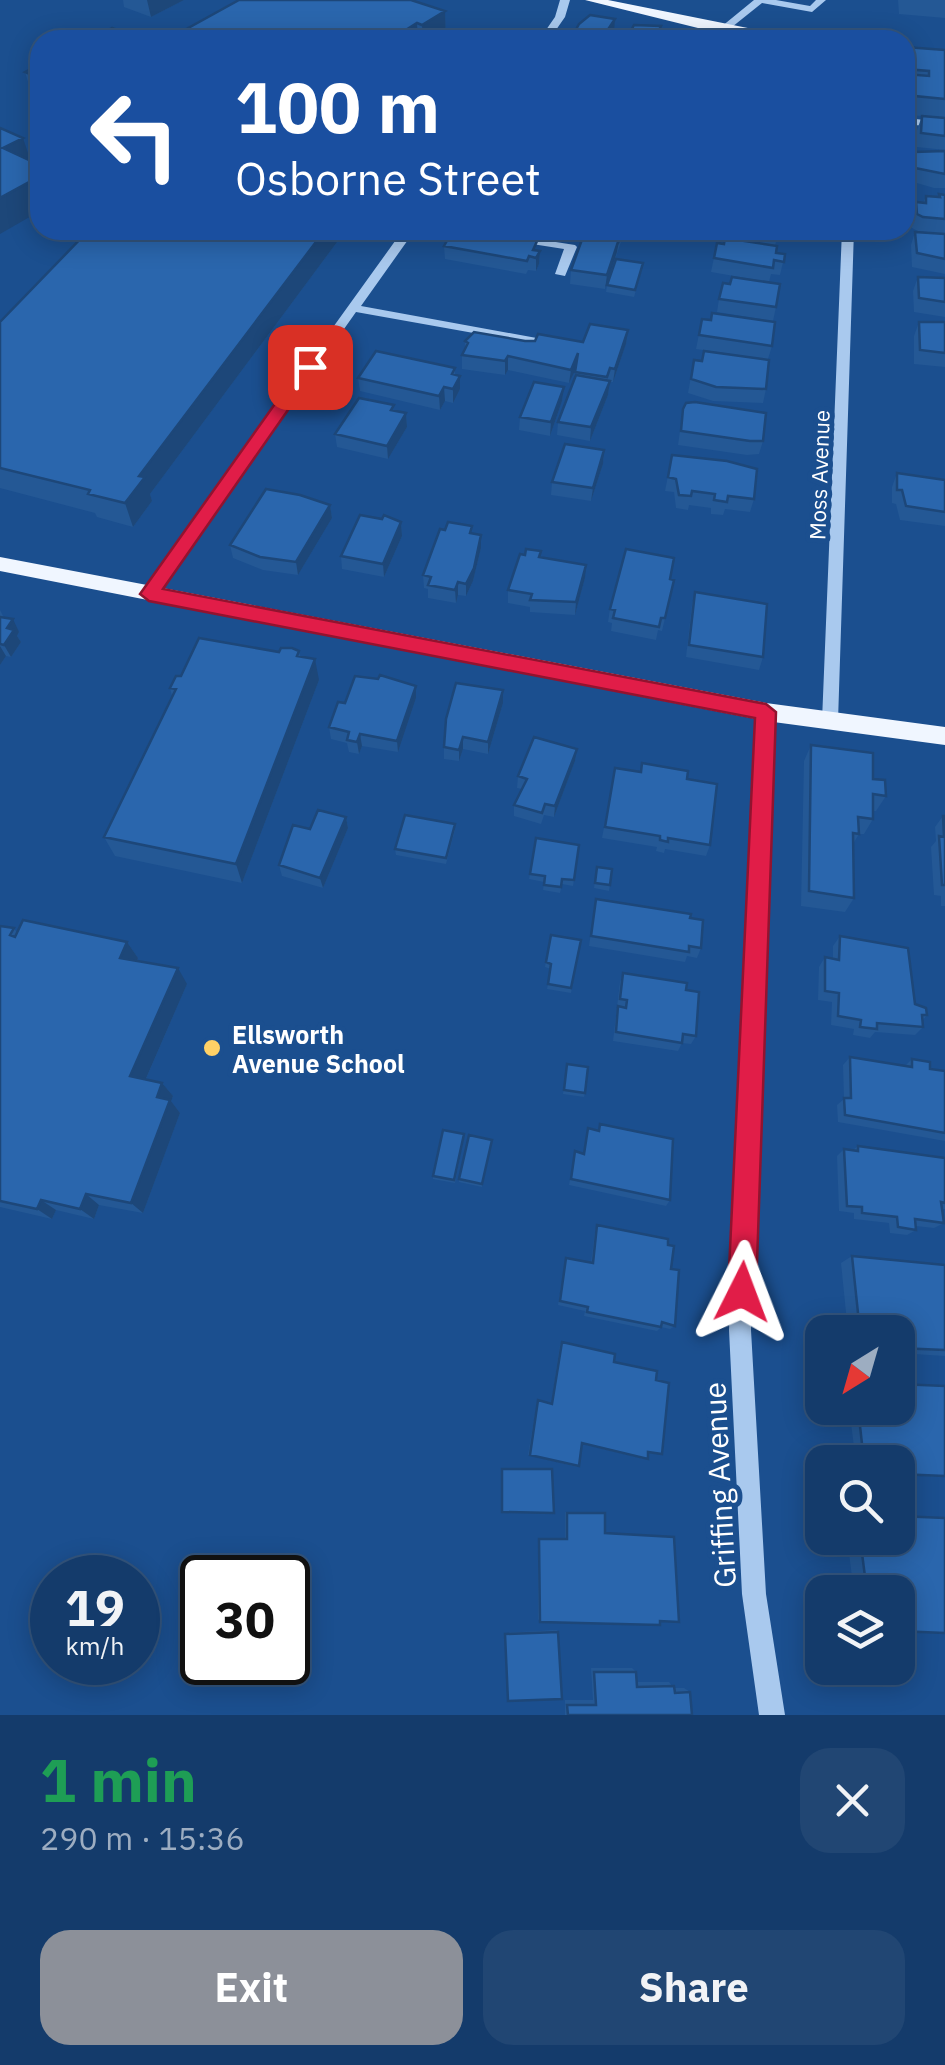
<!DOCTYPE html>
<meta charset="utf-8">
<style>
body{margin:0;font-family:"IBM Plex Sans",sans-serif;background:#214673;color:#f1f3f6;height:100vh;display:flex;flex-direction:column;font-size:38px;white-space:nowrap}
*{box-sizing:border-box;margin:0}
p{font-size:32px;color:#9dadc1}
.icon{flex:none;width:55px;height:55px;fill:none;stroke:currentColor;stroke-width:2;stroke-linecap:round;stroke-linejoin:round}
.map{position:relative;height:1715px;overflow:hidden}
.panel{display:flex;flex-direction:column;background:#143b6b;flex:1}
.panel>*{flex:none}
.guide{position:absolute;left:30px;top:30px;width:885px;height:210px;border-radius:30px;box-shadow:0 5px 25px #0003,0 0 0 2px #33557e;background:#1a4fa0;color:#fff;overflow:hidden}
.needle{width:65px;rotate:217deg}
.tools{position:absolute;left:805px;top:1315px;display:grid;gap:20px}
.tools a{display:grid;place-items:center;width:110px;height:110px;border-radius:20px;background:#143b6b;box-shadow:0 5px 25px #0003,0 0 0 2px #33557e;font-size:50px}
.speed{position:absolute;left:30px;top:1555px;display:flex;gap:20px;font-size:50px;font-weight:700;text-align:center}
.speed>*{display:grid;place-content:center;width:130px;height:130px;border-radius:50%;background:#143b6b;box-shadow:0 5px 25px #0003,0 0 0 2px #33557e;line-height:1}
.speed small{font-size:25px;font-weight:400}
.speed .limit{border:5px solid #111;border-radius:15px;background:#fff;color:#111}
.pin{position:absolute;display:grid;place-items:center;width:85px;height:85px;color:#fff;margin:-42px;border-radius:20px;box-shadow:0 5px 15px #0006}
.me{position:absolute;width:110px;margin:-55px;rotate:3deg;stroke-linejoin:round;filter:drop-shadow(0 0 8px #0008)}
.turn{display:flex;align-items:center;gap:35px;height:210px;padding:0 40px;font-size:45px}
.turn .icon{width:130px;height:130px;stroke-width:2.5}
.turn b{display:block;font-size:70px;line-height:85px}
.round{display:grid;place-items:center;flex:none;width:105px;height:105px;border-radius:30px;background:#214673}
.summary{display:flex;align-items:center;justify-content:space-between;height:170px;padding:0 40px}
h1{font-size:60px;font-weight:700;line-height:75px;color:#1e9e55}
.cta{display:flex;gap:20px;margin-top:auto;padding:20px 40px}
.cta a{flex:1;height:115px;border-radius:30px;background:#8c9099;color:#fff;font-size:40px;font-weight:700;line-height:115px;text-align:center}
.cta a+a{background:#214673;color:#f1f3f6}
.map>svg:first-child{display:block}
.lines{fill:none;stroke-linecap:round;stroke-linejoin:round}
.minor{fill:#a9c9ee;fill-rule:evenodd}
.major{fill:#f0f6ff;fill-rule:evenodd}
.wall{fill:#245895}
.shaded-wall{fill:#1d4779}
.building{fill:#2a66ad;stroke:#1d4779;stroke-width:2.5}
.route{fill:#e11d48;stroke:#92132f;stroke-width:2.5}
.poi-dot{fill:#ffd166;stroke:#1b4f8f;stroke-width:4}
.labels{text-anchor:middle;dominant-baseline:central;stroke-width:10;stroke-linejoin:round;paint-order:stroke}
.far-street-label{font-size:22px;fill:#fff;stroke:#1b4f8f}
.poi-label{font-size:25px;font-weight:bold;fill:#fff;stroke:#1b4f8f;text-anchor:start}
.near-street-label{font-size:30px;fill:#fff;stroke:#1b4f8f}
</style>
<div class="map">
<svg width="945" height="1715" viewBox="0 0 945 1715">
<rect width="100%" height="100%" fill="#1b4f8f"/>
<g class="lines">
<path class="minor" d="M560,0H570L565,17L549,40H539L555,17Z
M754,0H776L810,6L816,0H826L812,12L762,3L727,31H721V27Z
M905,118L945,122V128L905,124Z
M403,230H415L361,306L553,341L559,345L557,348L356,312L154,598H144V590Z
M842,230H854L838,721L830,727L822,721Z
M517,236L575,245L577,247L565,276L555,274L564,249L513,241L511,239Z
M766,706L774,712L751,1330L766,1594L785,1715H759L742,1594L729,1330L758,712Z"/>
<path class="major" d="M585,0H608L808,40H774L702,29Z
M0,557L766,703L945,727V745L766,721L0,571Z"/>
</g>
<path class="wall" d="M123,0H184L151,17L124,7Z
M898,0H945V18L899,14Z
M445,11L446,40H172V37Z
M905,47L945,50V150L917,147V130L922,116L905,115Z
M40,64V103L34,101L25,72Z
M945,151V188H934L910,181V166L914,152Z
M939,194L945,195V234L918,231L912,228V216L916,202L923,203L926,196L938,197Z
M89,230H352L349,235L343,234L150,494L152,501L133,527L97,517L95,513L0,488V322Z
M625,230L605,289L570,284L571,270L595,235Z
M720,230H787L784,239L777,238L775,246L776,253L785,254L780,275L771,274L769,282L711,272L717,243L724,244L725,239L718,236Z
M915,232L945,234V274L912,267L911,245Z
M444,246L540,251L539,264L536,271L528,270L526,274L445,259Z
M642,270L634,297L606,292L607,285Z
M918,277L945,278V317L914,312L913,291Z
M719,299L776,307L773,321L717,312Z
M702,319L772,346L768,359L766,389L763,403L713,401L688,393L694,360L765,359L696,349Z
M919,322H945V367L914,364V336Z
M628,330L626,344L613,382H610L608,395L590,441L557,435L558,422L574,382L575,371L569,383L508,370L505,375L462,369V355L465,350V341L583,342Z
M455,368V374L460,389L453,403L445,401L440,410L360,391L358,378Z
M564,387L562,401L550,436L519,430L520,417Z
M683,409L763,441L759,454L747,455L678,445Z
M394,410L406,413L407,427L388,459L337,447L335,434Z
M604,450L603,464L591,501L551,495L552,482Z
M672,455L754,499L750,512L725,509L723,515L711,514V508L689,505L688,510L676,508L674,492L665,491Z
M897,473L945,480V526L900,520L896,504L892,503V487Z
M330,505L332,518L298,575L263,570L233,558L230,545Z
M401,522L402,536L384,577L342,569L341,556Z
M472,534L481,548L473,581L466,596L458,595L456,603L428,598V589L424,588L423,575Z
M540,557L585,578L575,615L530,612V607L508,603V590Z
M670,579L671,593L662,631L658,630L656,640L611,631L612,623L608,622L610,609Z
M695,592L763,657L759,670L686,657L692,605Z
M0,610L4,618L19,632L17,636L21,642L11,657L6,656L0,665Z
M299,651L300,656L319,680L242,883L115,856L104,837L172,696L170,688L181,676L279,652Z
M416,698L398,752L362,746L359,754L349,752L347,743L331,739L329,727L345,703Z
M503,703L488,754L463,749L459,761L444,759V747Z
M811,745L873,779L886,796L876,811H873V819L864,834H859L853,844L854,898L845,912L801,906L804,761Z
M577,749L575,761L554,817L544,815L541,824L514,816V805L522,789L517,788L518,776Z
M615,768L687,779L710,845L706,856L665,849L664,853L656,851L657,847L602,838Z
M945,815V906H941V896L934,895L931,847L936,841L935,827L943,816Z
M346,817L348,828L323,888L282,876L279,865L310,829Z
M455,830L446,864L396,855L395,849Z
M536,838L579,845L573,886L562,884L560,893L543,890L544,882L529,879Z
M597,867L612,869L609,891L594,888Z
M596,899L690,918L701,948L697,958L687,956L685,962L589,946Z
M0,926L14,928L17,933L127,942L138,958L137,961L187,984L146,1079L162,1083L173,1096L171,1101L180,1113L143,1213L99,1205L94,1219L56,1210L52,1219L0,1207Z
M551,935L581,940L571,993L547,989L551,969L545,967Z
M840,936L927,1015L923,1020V1027L915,1035L875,1032L870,1038L853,1035L854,1029L831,1025L832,1002L818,1000L819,967L825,957L833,959V946Z
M623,973L686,990L696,1036L691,1044L682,1043L678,1051L613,1041L620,982Z
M850,1057L905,1066L912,1059L930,1069L945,1071V1141L838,1122L837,1105L844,1099L843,1065Z
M567,1064L585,1093L584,1097L563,1094Z
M600,1124L670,1200L666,1206L569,1185L575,1151L583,1154L588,1128L598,1130Z
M464,1138L455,1183L433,1179V1176Z
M492,1140L482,1187L459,1182V1179Z
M858,1146L945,1158V1209H942L944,1223L934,1228L916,1226V1230L907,1235L890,1233L889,1223L854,1219V1213L839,1211L837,1156L844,1149L853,1150Z
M597,1225L668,1245L671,1269L675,1326L670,1329L661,1327L657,1331L584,1316L585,1311L558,1305L566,1258L591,1263L595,1231Z
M852,1256L945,1265V1356L898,1353V1332H848L841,1263Z
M562,1342L656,1380L662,1454L648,1453V1459H644L582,1444L579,1466L577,1467L528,1455L537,1402L538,1400L551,1404L560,1345Z
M945,1386V1477L898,1475V1462H856L849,1408H898Z
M565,1512L605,1513V1533L660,1621L540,1622L538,1619V1538H565Z
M847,1538H898V1592H854Z
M557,1630L558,1632L508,1701L505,1633Z
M591,1668H632L636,1672L637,1682H669L674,1688H684L690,1692L692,1715H565V1700H593Z"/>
<path class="shaded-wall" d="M147,0H184L151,17Z
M445,11L446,40H423L422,25Z
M615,19L614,32L609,40H601Z
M417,23L418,40H390Z
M23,138L33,168L3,148Z
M40,176V211L0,234V198Z
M325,230H343V234L150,494L152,501L133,527L125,503L139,476Z
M619,239L617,252L605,289L607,275Z
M540,251L539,264L536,271V258Z
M628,330L626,344L613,382L615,369Z
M578,353L577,367L569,383L571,370Z
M508,356V370L505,375V361Z
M460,376V389L453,403V389Z
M610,381L608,395L590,441L591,427Z
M444,387L445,401L440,410L439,396Z
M564,387L562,401L550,436L551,422Z
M406,413L407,427L388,459L387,446Z
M604,450L603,464L591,501L593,488Z
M330,505L332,518L298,575L296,562Z
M401,522L402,536L384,577L383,564Z
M481,535V548L473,581L466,596V584Z
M586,565L585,578L575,615L576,602Z
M458,582V595L456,603L455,590Z
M13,619L19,632L17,636L21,642L11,657L4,645L7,628Z
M0,646L6,656L0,665Z
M315,659L319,680L242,883L236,864Z
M416,686V698L398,752L397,741Z
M503,690V703L488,754V742Z
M360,734L362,746L359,754L357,742Z
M463,737V749L459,761V750Z
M577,749L575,761L554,817L555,806Z
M346,817L348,828L323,888L320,878Z
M127,942L138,958L131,975L120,958Z
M178,968L187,984L141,1090L130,1076Z
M162,1083L173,1096L171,1101L180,1113L143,1213L131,1203L157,1097Z
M86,1194L99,1205L94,1219L80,1209Z
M41,1200L56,1210L52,1219L37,1209Z"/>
<path class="building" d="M239,0H411L445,11L422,25L417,23L390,40H180L172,37Z
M590,15L615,19L601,40H576L578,38L572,37L579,24Z
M634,25L661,26L654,40H626Z
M112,28L145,40H88Z
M905,47L945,50V99L905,95V74L929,76V71L905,69Z
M40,64V78L25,72Z
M922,116L945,118V136L921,133Z
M0,128L23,138L3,148L40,165V176L0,198Z
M945,151V174L915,168L914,152Z
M939,194L945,195V219L923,217L917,214L916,202L926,203V196L940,197Z
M89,230H325L139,476L145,477L125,503L88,494L90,490L0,468V322Z
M453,230H489L538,239L533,250L540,251L536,258L529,256L527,261L444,246Z
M597,230H624L618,243L619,239L595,235Z
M915,232L945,234V259L917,253Z
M584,234L619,239L607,275L571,270Z
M725,238L777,246L776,253L785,254L784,262L774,260L773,268L714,258L717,243L724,244Z
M616,259L643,263L635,290L607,285Z
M732,277L780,284L776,307L719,299L723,283L730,284Z
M918,277L945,278V302L919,298Z
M712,313L775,322L772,346L699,335L702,319L711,320Z
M919,322H945V353L920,350Z
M590,324L628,330L615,369L610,368L607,377L575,372L578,353L571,370L508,356L505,361L462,355L468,343L465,341L474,332L525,341H535L538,334L583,342Z
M376,351L455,368L452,374L460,376L453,389L444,387L439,396L358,378Z
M704,351L769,360L766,389L716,387L691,379L694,360L702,361Z
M576,375L610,381L591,427L558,422Z
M534,382L564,387L551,422L520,417Z
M359,398L394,405L391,410L406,413L387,446L335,434Z
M695,402L766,413L763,441H750L681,431L683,409L686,403Z
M565,444L604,450L593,488L552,482Z
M672,455L727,461L757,469L754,499L728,496L727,502L714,500L715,494L692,491L691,496L679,495L676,479L668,477Z
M897,473L945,480V512L906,506L902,490H897Z
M266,489L300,495L330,505L296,562L260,557L230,545Z
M360,515L382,519L384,515L401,522L383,564L341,556Z
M448,522L472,526L470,533L481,535L474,568L466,584L458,582L455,590L428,585L431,577L423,575L440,529L445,530Z
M526,549L541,551L539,557L586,565L576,602L530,600L532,594L508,590L520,554L525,555Z
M626,549L674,558L670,579L674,580L665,618H661L659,627L613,618L615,610L610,609Z
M695,592L767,604L763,657L689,645Z
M0,617L13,619L7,628L14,630L4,645L0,644Z
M199,638L279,652L281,648H292L299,651L297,656L315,659L236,864L104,837L176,689L170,688L176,676H181Z
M380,675L416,686L397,741L360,734L357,742L347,740L349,732L329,727L338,702L345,703L355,676L378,679Z
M456,683L503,690L488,742L463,737L459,750L444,747L446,719Z
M534,737L577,749L555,806L545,804L542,813L514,805L527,779L518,776Z
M811,745L873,753V779L885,780L886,796L873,794V819L858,817L859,834L853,833L854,898L809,891Z
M642,763L688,771L687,779L717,784L710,845L668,838V842L660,840V836L605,827L615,768L641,772Z
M318,810L346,817L320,878L279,865L293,825L310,829Z
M405,815L455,824L446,858L395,849Z
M943,816H945V885H942L939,836L944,837Z
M536,838L579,845L574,880L562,879L561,887L544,885L545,876L530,874Z
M597,867L612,869L610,885L595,883Z
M596,899L691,914L690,918L703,920L701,948L689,946V952L591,936Z
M23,920L127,942L120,958L178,968L130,1076L162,1083L157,1097L170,1100L131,1203L86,1194L80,1209L41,1200L37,1209L0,1201V926L14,928L10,935L15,937Z
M551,935L581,940L571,988L548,984L551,964L546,962Z
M840,936L908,948L915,1004L926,1008L927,1015H922L923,1027L877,1023V1029L860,1027L861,1020L838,1016L839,993L825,991V957L839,960Z
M623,973L687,983L686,990L699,992L696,1036L683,1034L682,1043L616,1032L618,1006L626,1008L627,1000L620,999Z
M850,1057L912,1067V1059L930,1062V1069L945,1071V1133L845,1115L844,1098H851Z
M567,1064L588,1067L585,1093L564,1090Z
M600,1124L673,1139L670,1200L571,1179L575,1151L584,1154L588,1128L599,1131Z
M443,1130L464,1134L454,1180L433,1176Z
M469,1135L492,1140L482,1184L459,1179Z
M858,1146L945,1158V1203L941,1202L944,1223L915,1219L916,1230L898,1227L897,1217L862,1213V1207L847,1206L844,1149L858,1151Z
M597,1225L668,1239V1245L674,1246L671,1269L679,1270L675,1326L662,1322L661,1327L587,1312L588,1307L560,1301L566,1258L593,1263Z
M852,1256L945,1265V1350L898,1348V1332H860Z
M562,1342L615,1354L614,1362L657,1371L656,1380L669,1383L662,1454L648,1452V1459L582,1443L579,1466L530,1455L538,1400L552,1404Z
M898,1384L945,1386V1476L898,1474V1462H864L858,1408H898Z
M502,1469H552L554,1513L502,1512Z
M567,1513H605V1533L674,1537L679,1622L660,1621V1625L540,1622L539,1539H567Z
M898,1516L945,1518V1633L898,1631V1592H867L860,1538H898Z
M558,1632L562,1699L508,1701L505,1634Z
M594,1672H636L637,1687L674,1686L675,1693L690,1692L692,1715H568L567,1705H596Z"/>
<path class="route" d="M310,362L318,367L163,589L766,704L776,712L756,1292L752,1302L742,1306L732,1302L728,1292L755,718L149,601L140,594L304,363Z"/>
<circle class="poi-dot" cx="212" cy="1048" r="10"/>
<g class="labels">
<g class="far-street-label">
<text transform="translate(819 475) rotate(-88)">Moss Avenue</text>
</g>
<g class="poi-label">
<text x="232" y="1034">Ellsworth<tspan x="232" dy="29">Avenue School</tspan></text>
</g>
<g class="near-street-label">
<text transform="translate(719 1485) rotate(-93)">Griffing Avenue</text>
</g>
</g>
</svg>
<div class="tools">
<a><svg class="needle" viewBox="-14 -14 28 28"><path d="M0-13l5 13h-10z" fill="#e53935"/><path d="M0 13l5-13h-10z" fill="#9dadc1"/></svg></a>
<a><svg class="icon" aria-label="search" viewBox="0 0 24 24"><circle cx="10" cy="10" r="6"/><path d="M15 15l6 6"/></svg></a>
<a><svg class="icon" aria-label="layers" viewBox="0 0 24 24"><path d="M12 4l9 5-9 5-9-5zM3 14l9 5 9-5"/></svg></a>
</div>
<div class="speed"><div>19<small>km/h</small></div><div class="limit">30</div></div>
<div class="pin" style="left:310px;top:367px;background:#d93025"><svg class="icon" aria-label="arrive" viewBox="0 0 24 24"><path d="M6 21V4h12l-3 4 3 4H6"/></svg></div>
<svg class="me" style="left:742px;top:1292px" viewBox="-20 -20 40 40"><path d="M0-17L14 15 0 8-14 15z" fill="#e11d48" stroke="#fff" stroke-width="4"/></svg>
<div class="guide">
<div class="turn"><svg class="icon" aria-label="left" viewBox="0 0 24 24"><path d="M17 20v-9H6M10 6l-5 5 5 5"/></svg><div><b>100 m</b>Osborne Street</div></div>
</div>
</div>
<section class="panel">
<div class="summary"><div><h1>1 min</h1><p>290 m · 15:36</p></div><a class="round"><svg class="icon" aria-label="close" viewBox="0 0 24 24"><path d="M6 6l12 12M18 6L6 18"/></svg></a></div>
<div class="cta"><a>Exit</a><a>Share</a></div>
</section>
